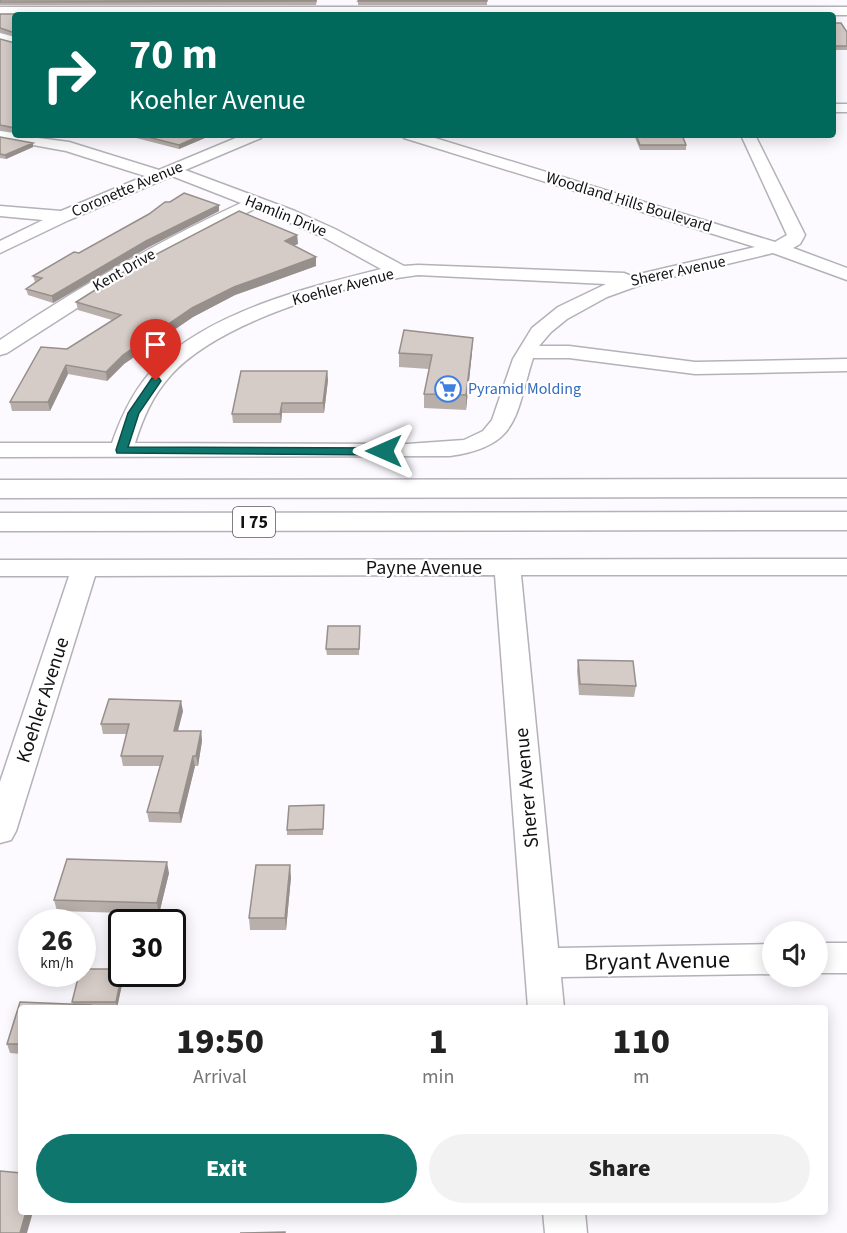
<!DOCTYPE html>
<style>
body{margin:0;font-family:"Source Sans 3",sans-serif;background:#f2f2f2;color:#222;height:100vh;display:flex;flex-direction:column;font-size:22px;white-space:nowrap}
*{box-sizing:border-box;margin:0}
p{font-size:20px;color:#767676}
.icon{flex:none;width:33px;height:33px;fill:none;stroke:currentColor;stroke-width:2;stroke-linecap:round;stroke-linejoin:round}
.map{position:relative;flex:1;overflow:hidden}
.panel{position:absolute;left:18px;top:1005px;width:810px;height:210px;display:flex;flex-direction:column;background:#fff;border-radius:6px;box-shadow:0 3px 15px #0003}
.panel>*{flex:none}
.banner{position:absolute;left:12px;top:12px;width:824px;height:126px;border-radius:6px;box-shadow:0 3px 15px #0003;background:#00695c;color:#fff;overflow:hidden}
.fabs{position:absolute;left:762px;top:921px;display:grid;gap:12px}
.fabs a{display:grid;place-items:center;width:66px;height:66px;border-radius:50%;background:#fff;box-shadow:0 3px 15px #0003;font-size:30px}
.speed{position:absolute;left:18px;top:909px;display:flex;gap:12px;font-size:30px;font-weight:700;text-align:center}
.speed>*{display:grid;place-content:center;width:78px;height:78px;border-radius:50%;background:#fff;box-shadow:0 3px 15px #0003;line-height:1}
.speed small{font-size:15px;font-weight:400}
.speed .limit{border:3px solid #111;border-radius:9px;background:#fff;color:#111}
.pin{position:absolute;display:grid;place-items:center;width:51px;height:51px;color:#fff;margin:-62px -26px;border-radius:50% 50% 50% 0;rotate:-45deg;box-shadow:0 0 6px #0007}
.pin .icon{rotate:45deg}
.me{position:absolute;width:66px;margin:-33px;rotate:270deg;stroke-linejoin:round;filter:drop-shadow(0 0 4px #0008)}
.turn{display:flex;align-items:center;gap:21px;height:126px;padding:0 18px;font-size:27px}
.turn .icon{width:78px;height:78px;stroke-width:2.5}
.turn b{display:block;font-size:42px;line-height:51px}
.eta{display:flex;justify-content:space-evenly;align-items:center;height:102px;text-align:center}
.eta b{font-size:36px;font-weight:800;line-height:42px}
.primary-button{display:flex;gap:12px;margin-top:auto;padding:12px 18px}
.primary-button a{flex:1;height:69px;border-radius:36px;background:#0f766e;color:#fff;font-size:24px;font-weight:800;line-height:69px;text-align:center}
.primary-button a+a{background:#f2f2f2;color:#222}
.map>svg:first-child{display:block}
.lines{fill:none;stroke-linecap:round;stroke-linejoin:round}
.minor-casing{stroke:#b4b1b9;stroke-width:3}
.highway-casing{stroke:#b4b1b9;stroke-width:3}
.minor{fill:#fff;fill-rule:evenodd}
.highway{fill:#fff;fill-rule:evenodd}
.wall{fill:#b8afab}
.shaded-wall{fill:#968f8b}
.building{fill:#d6ccc7;stroke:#968f8b;stroke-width:1.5}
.route{fill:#0f766e;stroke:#0a4d48;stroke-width:1.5}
.labels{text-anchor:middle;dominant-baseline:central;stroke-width:4.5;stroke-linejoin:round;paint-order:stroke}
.far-street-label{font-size:16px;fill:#121114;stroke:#fff}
.far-shop-label{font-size:16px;fill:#366cbe;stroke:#fff;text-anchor:start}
.shield{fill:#fff;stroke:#59585a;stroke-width:1.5}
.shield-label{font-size:18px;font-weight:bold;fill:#121114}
.street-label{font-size:20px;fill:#121114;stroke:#fff}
.near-street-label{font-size:24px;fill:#121114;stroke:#fff}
</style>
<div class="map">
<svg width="847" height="1233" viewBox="0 0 847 1233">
<rect width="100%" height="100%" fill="#fcf9ff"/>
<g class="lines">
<g class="minor-casing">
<path id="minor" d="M0,7H847V15H0Z
M0,33L15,37V45L0,41Z
M832,104H847V112H832Z
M0,131L15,133V135L69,142L159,170L243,135H263L261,138L185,170L295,211L335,229L404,266L418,265L624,273L631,276L755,247L404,138L402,135H425L775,242L787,235L741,135H755L805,235L800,244L793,248L847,268V280L773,253L643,284L607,297L567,319L551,332L539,346H569L695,362L847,359V371L695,374L569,358H533C515,415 520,446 450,456L0,457V443H112C122,414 135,387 157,365C212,311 309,287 381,269L323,237L256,208L130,274L7,353L0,355V340C77,288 157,242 241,203L172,176L69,220L0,253V241L43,220L0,216V206L61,211L145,176L66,151L0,139ZM418,275L606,284L558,307L532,328L513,359L492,420L483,431L464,440L407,444L135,443C143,418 152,396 171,375C220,321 346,284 418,275Z
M847,559V575H521L558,948L772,944V974L561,977L564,1008H528L495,575L95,576L16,831L11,840L0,843V782L69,576H0V560Z
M818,943H847V973H818Z
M543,1212H585L587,1233H545Z"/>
</g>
<g class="highway-casing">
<path id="highway" d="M847,479V497L0,498V480Z
M847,512V530L0,531V513Z"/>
</g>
<use href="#minor" class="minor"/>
<use href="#highway" class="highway"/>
</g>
<path class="wall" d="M0,0H317L316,5H0Z
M487,0V5H358V1Z
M0,14L15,15V36L0,32Z
M832,23L847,32V50H832Z
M0,39L15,43V132L0,130Z
M36,135H63L56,138Z
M136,135H212L179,149L136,138Z
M634,135H682L686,145V150H640Z
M0,137L33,147L6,159L0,158Z
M219,205V211L147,248L53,303L28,295L26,289L35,282L33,276L79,253Z
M297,235L298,244L293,245L316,266L235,295L193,317L124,364L107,381L68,374L50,411H12L10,402L67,349L112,320L78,310L76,302Z
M472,352L466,410L424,408V394L429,369L399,367V353Z
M327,371L328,380L324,413H282L281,423H233L232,414Z
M360,626L359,655H327L326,649Z
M578,660L636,686L634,697L579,695L577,671Z
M183,711L178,731H201L202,741L198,766H195L181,823L149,822L147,812L160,766H123L121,756L126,734H103L101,724Z
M324,805L323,835H287V830Z
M169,873L159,914L57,911L54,900Z
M291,877L286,930H250L249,918Z
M82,969H122V974H124V975L117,1008H21V1054L10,1053L7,1044L20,1002L73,1004L72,1002L79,974H82Z"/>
<path class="shaded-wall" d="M55,135H63L56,138Z
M202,135H212L179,149V145Z
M33,143V147L6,159L5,155Z
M219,205V211L147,248L53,303L52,296L146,241Z
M297,235L298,244L285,249V241Z
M316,257V266L235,295L193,317L124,364L107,381L106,372L123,355L192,308L234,287Z
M473,338L472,352L466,410V395Z
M66,365L68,374L50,411L48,402Z
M327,371L328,380L324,413L323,403Z
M282,403V413L281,423L280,414Z
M181,701L183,711L175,741L174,731Z
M201,731L202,741L198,766L196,756Z
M193,756L195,766L181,823L179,813Z
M167,862L169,873L159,914L157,903Z
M290,865L291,877L286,930L285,918Z
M122,974H124V975L117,1008L116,1002Z
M26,1212H33L27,1233H20Z"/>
<path class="building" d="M0,0H316V1L0,2Z
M359,0H487V1H358Z
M0,14H313L312,15H15V33L0,28Z
M355,14H487V15H355Z
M832,23H841L847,32V46H832Z
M0,39L15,43V128L0,125Z
M140,135H202L179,145Z
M636,135H682L686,145H640Z
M0,137L33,143L5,155L0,154Z
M184,193L219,205L146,241L52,296L26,289L42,278L33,276L74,252L79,253L149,214L165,202H170Z
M239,211L297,235L285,241L316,257L234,287L192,308L123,355L106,372L66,365L48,402H10L41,347L67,349L121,315L76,302L130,268Z
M404,330L473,338L466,395L424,394L432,355L399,353Z
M241,371H327L323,403H282L280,414H232Z
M328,626H360L359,649H326Z
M578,660L633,661L636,686L580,684Z
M109,699L181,701L174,731H201L196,756H193L179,813L147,812L163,756H121L129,724H101Z
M324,805L323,829L287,830L289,806Z
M67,859L167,862L157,903L54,900Z
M256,865H290L285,918H249Z
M82,969H122V974L116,1002H72L79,974H82Z
M20,1002L91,1005L90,1008H21V1044H7Z
M0,1171L21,1173V1212H26L20,1233H0Z
M285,1232V1233H240Z"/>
<path class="route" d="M152,378H159L161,381L139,413L128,447L384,448L389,451L384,455L117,453L116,450L128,413Z"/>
<defs>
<g id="supermarket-ring" transform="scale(1.35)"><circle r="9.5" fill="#fff" stroke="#3f7fe0" stroke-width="1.5"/><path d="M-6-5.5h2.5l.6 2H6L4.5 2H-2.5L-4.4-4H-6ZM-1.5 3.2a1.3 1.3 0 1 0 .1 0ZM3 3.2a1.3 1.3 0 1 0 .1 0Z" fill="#3f7fe0"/></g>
</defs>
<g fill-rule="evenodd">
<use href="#supermarket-ring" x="448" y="389"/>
</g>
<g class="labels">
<g class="far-street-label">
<text transform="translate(127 189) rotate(-23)">Coronette Avenue</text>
<text transform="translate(629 202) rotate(17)">Woodland Hills Boulevard</text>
<text transform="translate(286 216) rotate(22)">Hamlin Drive</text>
<text transform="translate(124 270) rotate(-30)">Kent Drive</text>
<text transform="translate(678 271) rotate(-12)">Sherer Avenue</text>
<text transform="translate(343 287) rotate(-15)">Koehler Avenue</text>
</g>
<g class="far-shop-label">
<text x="468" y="389">Pyramid Molding</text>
</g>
<rect class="shield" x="233" y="507" width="42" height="30" rx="4.5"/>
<g class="shield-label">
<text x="254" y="522">I 75</text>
</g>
<g class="street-label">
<text x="424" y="568">Payne Avenue</text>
<text transform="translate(43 700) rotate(-72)">Koehler Avenue</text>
<text transform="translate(527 788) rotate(-95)">Sherer Avenue</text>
</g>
<g class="near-street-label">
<text transform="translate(657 961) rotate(-1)">Bryant Avenue</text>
</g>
</g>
</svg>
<div class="fabs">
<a><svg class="icon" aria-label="sound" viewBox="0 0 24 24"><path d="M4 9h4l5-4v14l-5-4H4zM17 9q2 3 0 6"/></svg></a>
</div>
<div class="speed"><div>26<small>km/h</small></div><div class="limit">30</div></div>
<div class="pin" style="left:156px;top:381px;background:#d93025"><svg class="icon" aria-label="arrive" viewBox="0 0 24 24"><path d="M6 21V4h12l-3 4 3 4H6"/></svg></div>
<svg class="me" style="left:384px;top:451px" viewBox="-20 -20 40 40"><path d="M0-17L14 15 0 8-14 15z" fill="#0f766e" stroke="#fff" stroke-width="4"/></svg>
<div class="banner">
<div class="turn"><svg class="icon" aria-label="right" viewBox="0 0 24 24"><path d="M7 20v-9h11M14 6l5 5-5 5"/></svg><div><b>70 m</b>Koehler Avenue</div></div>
</div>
<section class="panel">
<div class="eta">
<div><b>19:50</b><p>Arrival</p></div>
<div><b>1</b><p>min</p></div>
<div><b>110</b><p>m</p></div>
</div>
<div class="primary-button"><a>Exit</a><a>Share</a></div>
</section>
</div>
